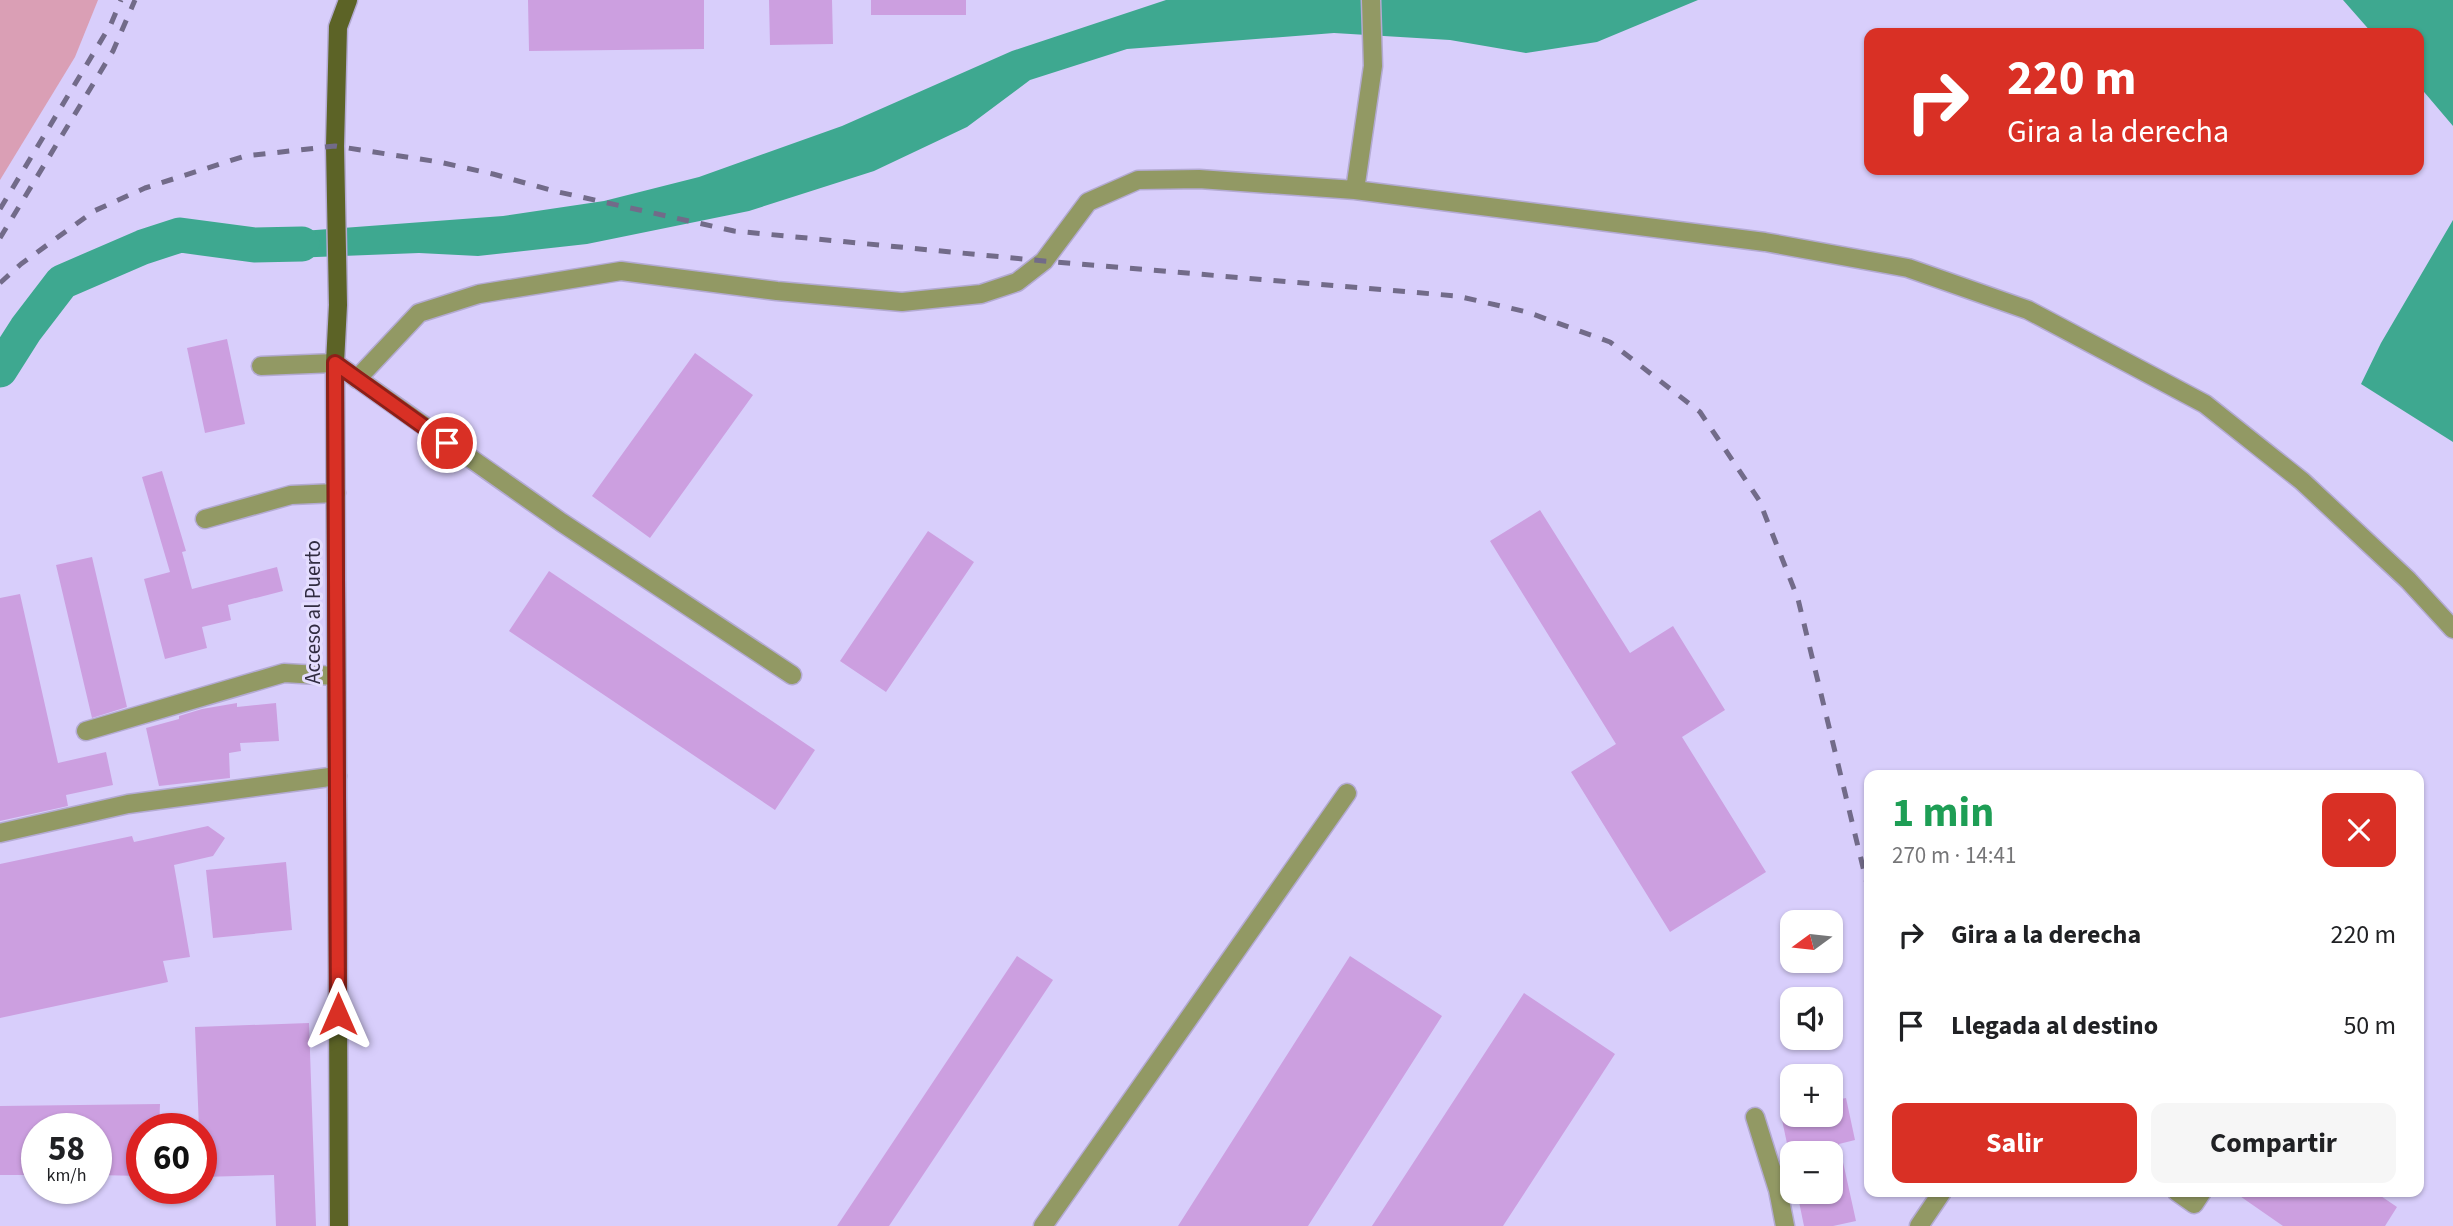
<!DOCTYPE html>
<html lang="es">
<meta charset="utf-8">
<style>
body{margin:0;font-family:"Source Sans 3",sans-serif;background:#f6f6f6;color:#202124;height:100vh;display:flex;flex-direction:column;font-size:26px;white-space:nowrap}
*{box-sizing:border-box;margin:0}
p{font-size:23px;color:#757577}
.icon{flex:none;width:38px;height:38px;fill:none;stroke:currentColor;stroke-width:2;stroke-linecap:round;stroke-linejoin:round}
.map{position:relative;flex:1;overflow:hidden}
.details{position:absolute;left:1864px;top:770px;width:560px;height:427px;display:flex;flex-direction:column;background:#fff;border-radius:14px;box-shadow:0 2px 5px #0004}
.details>*{flex:none}
.guide{position:absolute;left:1864px;top:28px;width:560px;height:147px;border-radius:14px;box-shadow:0 2px 5px #0004;background:#d93025;color:#fff;overflow:hidden}
.needle{width:46px;rotate:255deg}
.fabs{position:absolute;left:1780px;top:910px;display:grid;gap:14px}
.fabs a{display:grid;place-items:center;width:63px;height:63px;border-radius:14px;background:#fff;box-shadow:0 2px 5px #0004;font-size:35px}
.speed{position:absolute;left:21px;top:1113px;display:flex;gap:14px;font-size:35px;font-weight:700;text-align:center}
.speed>*{display:grid;place-content:center;width:91px;height:91px;border-radius:50%;background:#fff;box-shadow:0 2px 5px #0004;line-height:1}
.speed small{font-size:18px;font-weight:400}
.speed .limit{border:10px solid #d22;background:#fff;color:#111}
.pin{position:absolute;display:grid;place-items:center;width:60px;height:60px;color:#fff;margin:-30px;border:4px solid #fff;border-radius:50%;box-shadow:0 2px 7px #0007}
.me{position:absolute;width:77px;margin:-38px;rotate:0deg;stroke-linejoin:round;filter:drop-shadow(0 0 5px #0008)}
.turn{display:flex;align-items:center;gap:24px;height:147px;padding:0 28px;font-size:32px}
.turn .icon{width:91px;height:91px;stroke-width:2.5}
.turn b{display:block;font-size:49px;line-height:60px}
.round{display:grid;place-items:center;flex:none;width:74px;height:74px;border-radius:14px;background:#f6f6f6}
.head{display:flex;align-items:center;justify-content:space-between;height:119px;padding:0 28px}
h1{font-size:42px;font-weight:700;line-height:52px;color:#1e9e55}
.button{display:flex;gap:14px;margin-top:auto;padding:14px 28px}
.button a{flex:1;height:80px;border-radius:14px;background:#d93025;color:#fff;font-size:28px;font-weight:700;line-height:80px;text-align:center}
.button a+a{background:#f6f6f6;color:#202124}
ul{padding:0;list-style:none}
li{display:flex;align-items:center;gap:21px;height:91px;padding:0 28px}
li div{flex:1}
li b{display:block;font-size:26px}
li em{font-style:normal}
.map>svg:first-child{display:block}
.green{fill:#da9fb5}
.water{fill:#3ea890}
.lines{fill:none;stroke-linecap:round;stroke-linejoin:round}
.river{stroke:#3ea890;stroke-width:35}
.building{fill:#cc9fe0}
.minor-casing{stroke:#b3aad2;stroke-width:21}
.major-casing{stroke:#b3aad2;stroke-width:21}
.minor{stroke:#929964;stroke-width:18}
.major{stroke:#5c6326;stroke-width:18}
.rail{stroke:#726b89;stroke-width:5;stroke-dasharray:12 12;stroke-linecap:butt}
.route-casing{stroke:#8d1f18;stroke-width:18}
.route{stroke:#d93025;stroke-width:12}
.labels{text-anchor:middle;dominant-baseline:central;stroke-width:6;stroke-linejoin:round;paint-order:stroke}
.street-label{font-size:21px;fill:#312c41;stroke:#e4ddff}
</style>
<div class="map">
<svg width="2453" height="1226" viewBox="0 0 2453 1226">
<rect width="100%" height="100%" fill="#d8cefb"/>
<path class="green" d="M0,0H98L75,57L0,180Z"/>
<path class="water" d="M1166,0H1698L1597,42L1526,53L1450,40L1334,33L1127,49L1030,80L967,127L874,171L749,211L587,244L478,256L419,253L291,258L254,245L289,232L503,216L604,201L699,177L842,126L1012,51Z
M2343,0H2453V126L2419,86L2418,33H2372Z
M2453,220V442L2361,384L2381,343Z"/>
<g class="lines">
<path class="river" d="M0,370L26,329L62,282L143,247L180,235L254,245L302,244"/>
</g>
<path class="building" d="M528,0H704V49L529,51Z
M769,0H832L833,44L770,45Z
M871,0H966V15H871Z
M227,339L245,424L205,433L187,348Z
M695,353L753,395L650,538L592,496Z
M162,471L186,551L182,552L192,589L277,567L283,591L228,605L231,620L202,627L207,648L165,659L144,579L170,572L142,477Z
M1540,510L1630,653L1673,626L1725,710L1682,737L1766,872L1670,932L1571,772L1616,744L1490,541Z
M928,531L974,562L886,692L840,661Z
M92,557L127,707L92,718L56,565Z
M549,571L815,750L775,810L509,631Z
M20,594L58,763L106,752L113,785L66,795L68,806L0,821V598Z
M237,703V707L276,703L279,741L240,743L241,751L229,753L230,778L159,786L146,728L179,719V716L202,709Z
M208,826L225,838L213,856L174,865L190,957L163,961L168,982L0,1018V864L132,836L134,842Z
M286,862L292,930L213,938L206,870Z
M1017,956L1053,980L889,1226H837Z
M1350,956L1442,1016L1308,1226H1178Z
M1524,993L1615,1054L1503,1226H1372Z
M309,1023L316,1226H276L274,1175L201,1177V1129H199L195,1027Z
M1846,1098L1855,1140L1839,1144L1856,1221L1833,1226H1804L1797,1192H1830V1153H1789L1781,1115H1830V1101Z
M160,1104L159,1129H142V1176L96,1175V1129H37V1175H0V1106Z
M2234,1192H2375L2397,1207L2385,1226H2283Z"/>
<g class="lines">
<g class="minor-casing">
<path id="minor" d="M1371,0L1373,66L1355,190L1765,242L1908,268L2028,310L2205,404L2302,481L2408,580L2453,629
M261,366L335,363L561,522L792,675
M357,379L419,313L479,294L621,271L777,291L902,302L981,294L1017,282L1044,261L1088,202L1138,180L1199,179L1355,190
M205,519L291,495L336,493
M86,731L284,673L336,676
M0,833L128,804L337,776
M1755,1117L1778,1190L1785,1226
M2177,1192L2194,1204L2202,1192
M1043,1226L1347,793
M1919,1226L1942,1192"/>
</g>
<g class="major-casing">
<path id="major" d="M339,1226L335,363L338,305L335,146L338,27L348,0"/>
</g>
<use href="#minor" class="minor"/>
<use href="#major" class="major"/>
<path class="rail" d="M0,209L111,24L121,0
M0,238L113,51L135,0
M0,283L21,264L94,211L145,188L245,156L335,146L439,162L493,174L554,191L734,231L1044,261L1457,296L1527,312L1610,342L1700,412L1759,500L1798,599L1869,892"/>
</g>
<g class="lines">
<g class="route-casing">
<path id="route" d="M338,1014L335,363L447,443"/>
</g>
<use href="#route" class="route"/>
</g>
<g class="labels">
<g class="street-label">
<text transform="translate(313 612) rotate(-90)">Acceso al Puerto</text>
</g>
</g>
</svg>
<div class="fabs">
<a><svg class="needle" viewBox="-14 -14 28 28"><path d="M0-13l5 13h-10z" fill="#e53935"/><path d="M0 13l5-13h-10z" fill="#757577"/></svg></a>
<a><svg class="icon" aria-label="sound" viewBox="0 0 24 24"><path d="M4 9h4l5-4v14l-5-4H4zM17 9q2 3 0 6"/></svg></a>
<a>+</a>
<a>−</a>
</div>
<div class="speed"><div>58<small>km/h</small></div><div class="limit">60</div></div>
<div class="pin" style="left:447px;top:443px;background:#d93025"><svg class="icon" aria-label="arrive" viewBox="0 0 24 24"><path d="M6 21V4h12l-3 4 3 4H6"/></svg></div>
<svg class="me" style="left:338px;top:1014px" viewBox="-20 -20 40 40"><path d="M0-17L14 15 0 8-14 15z" fill="#d93025" stroke="#fff" stroke-width="4"/></svg>
<div class="guide">
<div class="turn"><svg class="icon" aria-label="right" viewBox="0 0 24 24"><path d="M7 20v-9h11M14 6l5 5-5 5"/></svg><div><b>220 m</b>Gira a la derecha</div></div>
</div>
<section class="details">
<div class="head"><div><h1>1 min</h1><p>270 m · 14:41</p></div><a class="round" style="background:#d93025;color:#fff"><svg class="icon" aria-label="close" viewBox="0 0 24 24"><path d="M6 6l12 12M18 6L6 18"/></svg></a></div>
<ul>
<li><svg class="icon" aria-label="right" viewBox="0 0 24 24"><path d="M7 20v-9h11M14 6l5 5-5 5"/></svg><div><b>Gira a la derecha</b></div><em>220 m</em></li>
<li><svg class="icon" aria-label="arrive" viewBox="0 0 24 24"><path d="M6 21V4h12l-3 4 3 4H6"/></svg><div><b>Llegada al destino</b></div><em>50 m</em></li>
</ul>
<div class="button"><a>Salir</a><a>Compartir</a></div>
</section>
</div>
